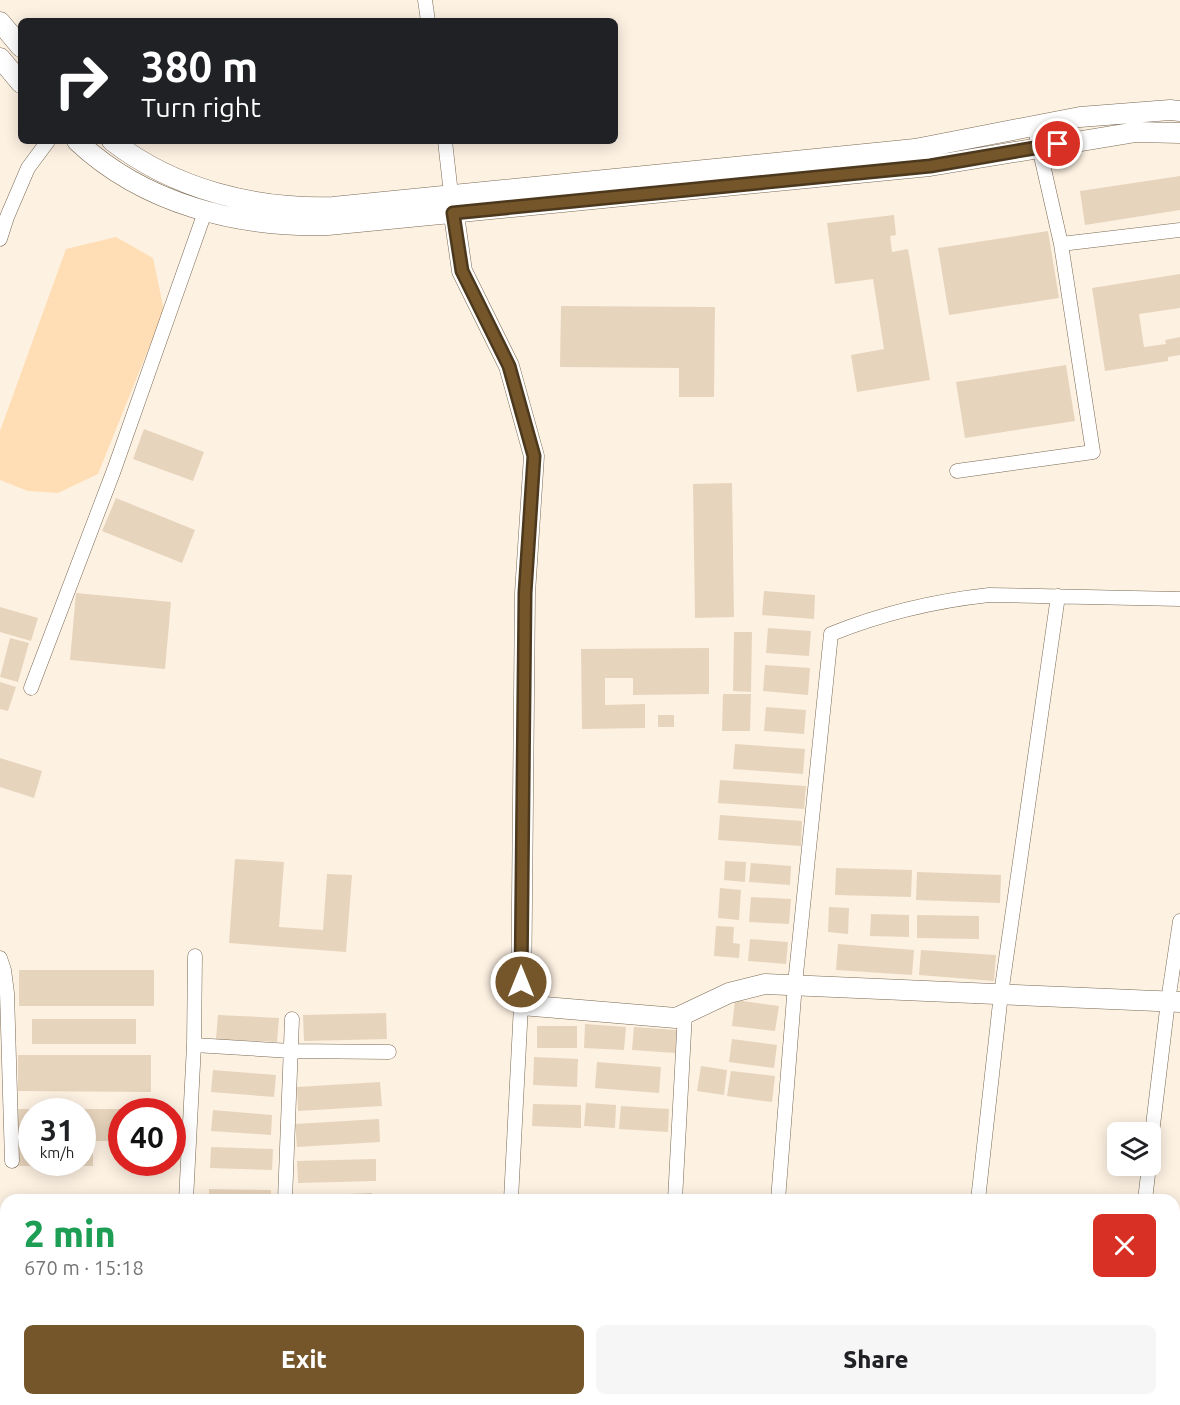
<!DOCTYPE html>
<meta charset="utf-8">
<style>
body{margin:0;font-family:Ubuntu,sans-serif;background:#f6f6f6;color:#202124;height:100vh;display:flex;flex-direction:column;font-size:22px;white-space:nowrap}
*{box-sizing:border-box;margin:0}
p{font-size:20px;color:#757577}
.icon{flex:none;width:33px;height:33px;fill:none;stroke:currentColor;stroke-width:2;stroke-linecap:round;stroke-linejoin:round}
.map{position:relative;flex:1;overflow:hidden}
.panel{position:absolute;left:0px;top:1194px;width:1180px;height:212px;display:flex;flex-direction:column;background:#fff;border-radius:18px 18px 0 0;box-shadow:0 3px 15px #0003}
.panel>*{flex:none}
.banner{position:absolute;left:18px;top:18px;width:600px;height:126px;border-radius:9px;box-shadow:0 3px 15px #0003;background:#202124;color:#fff;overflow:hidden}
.buttons{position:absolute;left:1107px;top:1122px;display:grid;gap:12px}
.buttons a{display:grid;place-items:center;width:54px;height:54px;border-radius:9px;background:#fff;box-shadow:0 3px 15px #0003;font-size:30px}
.speed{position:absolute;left:18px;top:1098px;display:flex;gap:12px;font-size:30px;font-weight:700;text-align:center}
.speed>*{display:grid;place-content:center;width:78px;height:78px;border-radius:50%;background:#fff;box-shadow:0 3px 15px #0003;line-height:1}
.speed small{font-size:15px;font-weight:400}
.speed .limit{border:9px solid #d22;background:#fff;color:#111}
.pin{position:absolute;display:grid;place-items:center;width:51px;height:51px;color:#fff;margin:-26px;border:3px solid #fff;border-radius:50%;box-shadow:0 2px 6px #0007}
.me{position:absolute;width:66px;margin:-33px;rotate:0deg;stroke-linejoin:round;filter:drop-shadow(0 0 4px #0008)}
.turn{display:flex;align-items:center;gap:21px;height:126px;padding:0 24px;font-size:27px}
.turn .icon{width:78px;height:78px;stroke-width:2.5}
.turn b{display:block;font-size:42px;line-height:51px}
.round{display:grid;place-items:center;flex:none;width:63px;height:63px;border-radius:9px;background:#f6f6f6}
.summary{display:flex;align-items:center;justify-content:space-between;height:102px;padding:0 24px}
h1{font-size:36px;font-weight:800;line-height:45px;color:#1e9e55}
.button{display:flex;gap:12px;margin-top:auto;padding:12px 24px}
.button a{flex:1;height:69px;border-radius:9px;background:#75562b;color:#fff;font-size:24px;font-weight:800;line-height:69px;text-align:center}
.button a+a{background:#f6f6f6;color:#202124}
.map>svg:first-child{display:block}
.green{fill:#ffdeb5}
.building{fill:#e7d4bc;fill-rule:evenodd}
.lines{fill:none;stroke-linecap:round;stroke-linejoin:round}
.street-casing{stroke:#7a6954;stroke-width:15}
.secondary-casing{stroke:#7a6954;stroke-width:21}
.street{stroke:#fff;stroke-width:14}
.secondary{stroke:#fff;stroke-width:20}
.route-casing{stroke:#4c381c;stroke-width:15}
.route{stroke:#75562b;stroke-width:10}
</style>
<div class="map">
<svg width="1180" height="1405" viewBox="0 0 1180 1405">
<rect width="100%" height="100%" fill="#fdf1e2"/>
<path class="green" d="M116,237L153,258L164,310L98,474L58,493L28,491L0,480V431L66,249Z
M0,1371L6,1380V1400H19L22,1405H0Z"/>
<path class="building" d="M1180,176V210L1085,225L1080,191Z
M894,215L896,235L890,236L892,252L908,249L930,380L857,392L851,355L884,349L873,279L835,284L827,223Z
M1048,231L1059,298L949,315L938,248Z
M1180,274V308L1139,314L1144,347L1166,344L1165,340L1180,337V355L1168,357V361L1105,371L1092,288Z
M561,306L715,307L714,397H679V368L560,367Z
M1066,365L1075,421L965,438L956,382Z
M144,429L204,452L193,481L133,459Z
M732,483L734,617L695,618L693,484Z
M116,498L195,530L182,563L102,531Z
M764,591L815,595L814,619L762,615Z
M76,593L171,602L165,669L70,660Z
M0,607L38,618L31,641L0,632Z
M768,628L811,631L809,656L766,653Z
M734,632H752L751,692L733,691Z
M10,638L29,643L18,682L0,677Z
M709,648V694L633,695V678H605V705L645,704V728L582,729L581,649Z
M765,665L810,668L808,695L763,691Z
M0,682L16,687L8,711L0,709Z
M723,694H751L750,731H722Z
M766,707L806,710L804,734L764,731Z
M658,715H674V727H658Z
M735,744L805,749L803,774L733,769Z
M0,758L42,771L34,798L0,787Z
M720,780L806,786L804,809L718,803Z
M720,815L802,821L801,846L718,840Z
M235,859L284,862L279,927L323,930L327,874L352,875L346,952L229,943Z
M725,861L746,862L745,882L724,880Z
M751,863L791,866L790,885L749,882Z
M836,868L912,870L911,897L835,895Z
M917,872L1001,875L1000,903L916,900Z
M720,888L741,890L739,920L718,918Z
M751,897L791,899L789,924L749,922Z
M829,907L849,908L848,934L828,932Z
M871,914L909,915V937L870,936Z
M917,915L979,916V939L917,938Z
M716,926L734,927L733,943L740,944L739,958L714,956Z
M750,939L788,942L786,964L748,961Z
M838,944L914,950L912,975L836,970Z
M921,950L996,955L994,981L919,975Z
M19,970H154V1006H19Z
M735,1000L779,1006L775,1031L732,1026Z
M386,1013L387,1039L304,1041L303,1015Z
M218,1015L279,1018L277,1042L216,1039Z
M32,1019H136V1044H32Z
M585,1024L626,1027L624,1050L584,1048Z
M537,1026H577V1048H537Z
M634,1027L677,1030L675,1053L632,1050Z
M732,1039L777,1045L774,1068L729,1062Z
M18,1055H151V1092L18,1091Z
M534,1057L578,1059L577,1087L533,1085Z
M597,1062L661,1067L659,1093L595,1088Z
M701,1066L727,1070L724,1095L697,1091Z
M213,1070L276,1075L274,1097L211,1092Z
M731,1071L775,1076L772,1102L727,1096Z
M380,1082L382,1106L298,1111L297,1087Z
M586,1103L616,1105L615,1128L584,1126Z
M533,1104L581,1105V1128L532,1126Z
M621,1106L669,1109L668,1132L619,1129Z
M16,1109H151V1112H122V1141H93V1166H16ZM32,1112H82V1162H32Z
M213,1110L272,1115L271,1135L211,1131Z
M379,1119L380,1142L297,1147L295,1124Z
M211,1147L273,1149L272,1170L210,1168Z
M376,1159V1181L298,1183L297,1161Z
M209,1189L271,1190V1200H209Z
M372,1193V1200H294V1196Z"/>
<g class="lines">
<g class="street-casing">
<path id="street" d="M425,0L428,21
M445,141L451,194
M0,239L7,217L28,168L48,141
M1061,244L1180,230
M957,471L1093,452L1061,244L1034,125
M31,688L114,470L205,212
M0,958L4,970L7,993L12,1161
M194,1045L291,1051L389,1052
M1150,1150L1168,1001L1180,921
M186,1200L194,1045L195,956
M285,1200L292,1019
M511,1200L521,1005
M675,1200L685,1013
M778,1200L795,984L831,634C883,613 934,601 989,595L1180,599
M978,1200L1001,994L1058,596
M1145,1200L1149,1166
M1174,1289L1180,1290
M231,1400L240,1405
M341,1400V1405
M360,1405L361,1400
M502,1405V1400
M583,1405V1400
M668,1405V1400
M778,1405L779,1400
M1121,1405V1400"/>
</g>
<g class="secondary-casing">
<path id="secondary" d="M0,22L21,47
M0,58L21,83
M77,141C144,204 239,228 328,225L930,166L1136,132L1180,133
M112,141C176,190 254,209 333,207L915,149L1080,117L1170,110L1180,111
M451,194L462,271L509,366L534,456L525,593L521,1005L676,1018L729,993L765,984L1180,1002"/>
</g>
<use href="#street" class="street"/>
<use href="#secondary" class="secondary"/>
</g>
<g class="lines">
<g class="route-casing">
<path id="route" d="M521,982L525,593L534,456L509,366L462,271L453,213L930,166L1058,144"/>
</g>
<use href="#route" class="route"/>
</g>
</svg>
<div class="buttons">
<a><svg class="icon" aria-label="layers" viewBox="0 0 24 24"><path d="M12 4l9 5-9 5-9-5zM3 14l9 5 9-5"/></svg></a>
</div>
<div class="speed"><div>31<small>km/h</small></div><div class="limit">40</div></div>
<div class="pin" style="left:1058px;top:144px;background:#d93025"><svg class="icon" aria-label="arrive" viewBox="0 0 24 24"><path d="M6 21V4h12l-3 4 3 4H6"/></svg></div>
<svg class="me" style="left:521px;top:982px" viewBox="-20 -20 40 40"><circle r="17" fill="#75562b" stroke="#fff" stroke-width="3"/><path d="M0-11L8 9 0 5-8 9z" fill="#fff"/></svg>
<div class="banner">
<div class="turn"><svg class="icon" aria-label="right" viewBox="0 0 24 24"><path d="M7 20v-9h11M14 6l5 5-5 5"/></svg><div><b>380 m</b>Turn right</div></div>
</div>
<section class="panel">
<div class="summary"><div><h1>2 min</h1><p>670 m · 15:18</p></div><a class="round" style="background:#d93025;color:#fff"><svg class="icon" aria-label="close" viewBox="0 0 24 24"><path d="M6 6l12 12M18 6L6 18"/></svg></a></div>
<div class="button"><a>Exit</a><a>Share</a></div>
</section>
</div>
